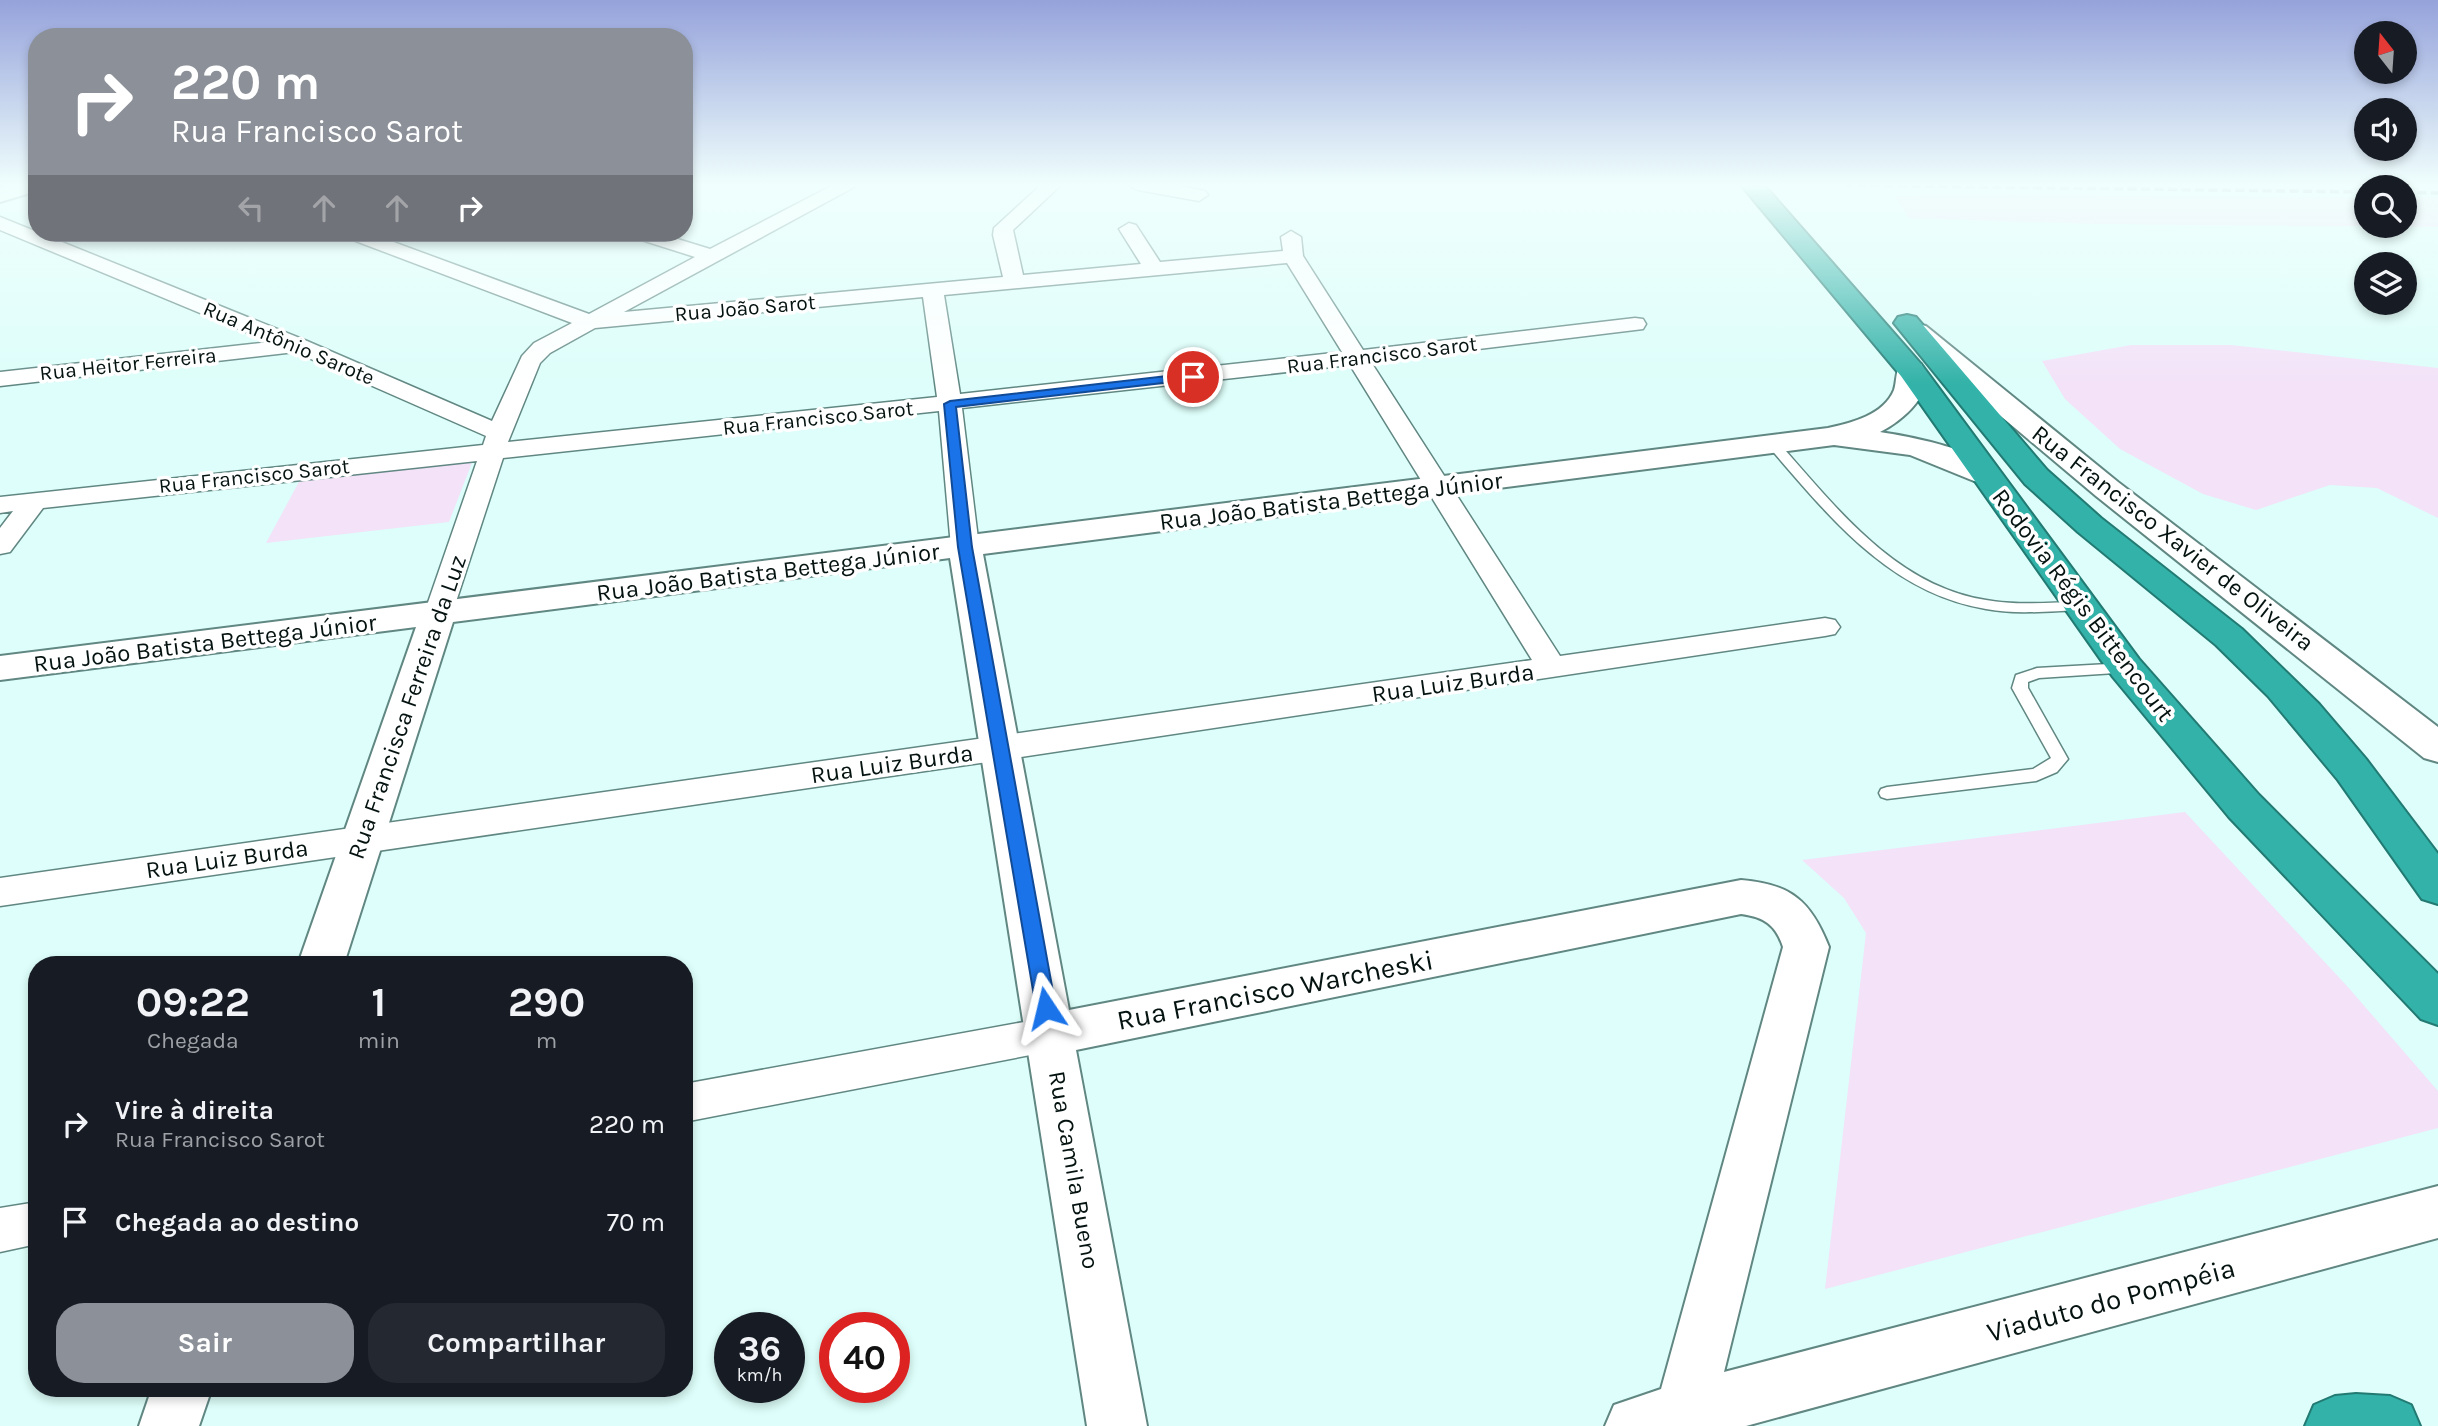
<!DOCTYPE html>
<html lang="pt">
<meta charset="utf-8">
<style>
body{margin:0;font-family:Karla,sans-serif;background:#242831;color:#f1f3f6;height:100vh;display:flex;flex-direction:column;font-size:26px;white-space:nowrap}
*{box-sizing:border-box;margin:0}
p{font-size:23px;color:#9ea1a6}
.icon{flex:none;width:38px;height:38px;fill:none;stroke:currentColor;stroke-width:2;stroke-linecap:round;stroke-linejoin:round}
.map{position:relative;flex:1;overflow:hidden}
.panel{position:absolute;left:28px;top:956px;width:665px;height:441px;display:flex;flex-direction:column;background:#171b24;border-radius:28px;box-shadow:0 4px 10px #0003}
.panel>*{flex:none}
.banner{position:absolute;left:28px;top:28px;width:665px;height:214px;border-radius:28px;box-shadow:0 4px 10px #0003;background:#8c9099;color:#fff;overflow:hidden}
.needle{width:46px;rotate:343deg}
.controls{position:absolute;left:2354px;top:21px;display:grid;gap:14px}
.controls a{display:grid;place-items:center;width:63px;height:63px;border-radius:50%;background:#171b24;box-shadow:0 4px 10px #0003;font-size:35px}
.speed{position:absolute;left:714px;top:1312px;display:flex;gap:14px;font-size:35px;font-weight:700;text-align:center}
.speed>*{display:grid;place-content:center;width:91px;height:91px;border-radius:50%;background:#171b24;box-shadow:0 4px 10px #0003;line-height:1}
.speed small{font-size:18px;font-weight:400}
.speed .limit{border:10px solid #d22;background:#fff;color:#111}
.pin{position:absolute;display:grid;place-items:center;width:60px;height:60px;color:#fff;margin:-30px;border:4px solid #fff;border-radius:50%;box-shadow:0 2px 7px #0007}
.me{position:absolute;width:77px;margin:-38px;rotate:350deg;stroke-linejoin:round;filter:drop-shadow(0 0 5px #0008)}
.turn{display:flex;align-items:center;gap:24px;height:147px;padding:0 28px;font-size:32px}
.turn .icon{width:91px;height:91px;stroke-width:2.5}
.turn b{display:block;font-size:49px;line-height:60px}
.lanes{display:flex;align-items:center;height:66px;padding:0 28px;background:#0003;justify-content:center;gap:35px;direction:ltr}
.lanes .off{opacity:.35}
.eta{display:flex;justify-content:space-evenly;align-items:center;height:119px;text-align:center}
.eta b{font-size:42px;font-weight:700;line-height:49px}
.button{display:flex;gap:14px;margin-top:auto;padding:14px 28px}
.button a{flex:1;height:80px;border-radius:28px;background:#8c9099;color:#fff;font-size:28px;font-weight:700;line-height:80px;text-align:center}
.button a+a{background:#242831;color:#f1f3f6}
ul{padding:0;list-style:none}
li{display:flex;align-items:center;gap:21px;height:98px;padding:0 28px}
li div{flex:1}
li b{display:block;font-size:26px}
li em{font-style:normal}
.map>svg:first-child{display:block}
.green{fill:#f3e2f8}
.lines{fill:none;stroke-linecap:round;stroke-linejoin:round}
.lane-casing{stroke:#618783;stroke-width:3}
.street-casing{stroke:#618783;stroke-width:3}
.secondary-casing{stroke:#618783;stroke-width:4}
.highway-casing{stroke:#227a73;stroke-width:4}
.lane{fill:#fff;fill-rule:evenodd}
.street{fill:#fff;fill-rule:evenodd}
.secondary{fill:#fff;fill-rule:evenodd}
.highway{fill:#32b2a8;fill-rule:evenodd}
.rail{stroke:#576c69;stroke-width:3.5;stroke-dasharray:9 4.5;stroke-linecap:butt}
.route{fill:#1a73e8;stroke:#114b97;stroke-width:2}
.labels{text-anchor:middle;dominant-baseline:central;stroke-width:7;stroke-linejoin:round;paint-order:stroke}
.far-street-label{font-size:21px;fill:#041210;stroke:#fff}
.street-label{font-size:24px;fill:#041210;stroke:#fff}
.near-street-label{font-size:28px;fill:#041210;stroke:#fff}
</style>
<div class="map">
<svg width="2438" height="1426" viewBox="0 0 2438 1426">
<rect width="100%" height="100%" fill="#ddfefa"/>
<path class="green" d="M2012,195L2366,198V226H2404L2405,198L2438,197V227L2100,224L1909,218L1895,196Z
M2131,345H2231L2438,368V518L2377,488L2330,485L2256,510L2203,494L2120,449L2065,399L2042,361Z
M473,460L449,522L266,543L301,478Z
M2185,812L2347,986L2438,1091V1128L1825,1289L1866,933L1844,898L1802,860Z"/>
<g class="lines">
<g class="lane-casing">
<path id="lane" d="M1773,440L1777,441C1835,506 1895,586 1986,600C2017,606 2050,602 2082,602L2089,606L2082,610C2050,611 2017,615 1986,609C1889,593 1829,516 1769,447L1767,444Z
M2126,663L2134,668L2131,672L2039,678L2028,682V688L2068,759L2057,772L2036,781L1887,799L1881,797L1879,793L1881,789L1887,787L2033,769L2051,758L2012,688L2016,675L2037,668Z"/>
</g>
<g class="street-casing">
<path id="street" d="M833,185H858L624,312L1003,277L993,235L994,228L1041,185H1061L1013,230L1023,275L1141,264L1119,229L1129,223L1136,225L1160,262L1283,251L1281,237L1291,231L1301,237L1303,256L1363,350L1635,318L1643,319L1646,324L1643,329L1635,330L1371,362L1560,656L1825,618L1835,620L1840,627L1835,634L1825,636L1001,760L0,906V878L1532,660L1350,365L962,408L979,547L975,553L965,555L955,553L951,547L939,411L503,458L452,614L448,620L438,623L428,620L424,614L477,461L43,508L10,552L0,554V528L13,511L0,513V497L483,445L486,436L295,352L0,386V372L270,342L0,230V217L307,341L492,421L522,356L534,343L572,323L345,237L343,233H369L589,314L695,257L632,237L630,233H658L710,249ZM1287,263L1342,352L960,394L944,295ZM923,297L937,397L508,442L540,363L550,353L595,328Z
M1129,185H1174L1205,191L1208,195L1199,201L1138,190Z
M1051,1017L1065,1022L1071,1034L1065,1046L1051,1051L684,1122V1084Z
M37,1202V1244L0,1252V1208Z"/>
</g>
<g class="secondary-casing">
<path id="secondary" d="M8,185H37V191L0,202V188Z
M1917,324L1926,326L2118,482L2438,727V762L2424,758L2096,496L1908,338L1904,332L1908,326Z
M1911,362L1921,364C1939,391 1901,422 1880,432C1908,436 1985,451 2001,474L1996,481L1985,483L1974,481L1910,455L1834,445L983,554L1069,1010L1741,880C1791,884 1811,901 1829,947L1724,1372L2438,1186V1238L1746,1426H1605L1614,1405L1661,1389L1783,947C1776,925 1764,917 1741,914L1076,1050L1147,1426H1087L950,558L453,622L344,964H298L416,627L0,680V656L1828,428C1851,423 1884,415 1894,390C1897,381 1895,372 1901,364Z
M152,1388H212L199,1426H139Z"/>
</g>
<g class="highway-casing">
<path id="highway" d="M1741,185H1764L1921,364L2139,659L2259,795L2438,974V1025L2421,1019L2229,817L2113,677L1901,376Z
M1907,315L1916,317L2047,470L2101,518L2242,629L2319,704L2366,759L2438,854V904L2422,899L2338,780L2268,696L2216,645L2078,532L2025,484L1894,323L1898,317Z
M2356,1394L2390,1396L2411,1405L2420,1426H2305L2314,1405L2335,1396Z"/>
</g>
<use href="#lane" class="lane"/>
<use href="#street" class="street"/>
<use href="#secondary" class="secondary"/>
<use href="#highway" class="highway"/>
<path class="rail" d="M1844,185L2366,192
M2404,192L2438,193"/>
</g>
<linearGradient id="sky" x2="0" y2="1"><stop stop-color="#95a2db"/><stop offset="0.48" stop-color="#f0fffd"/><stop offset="1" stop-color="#f0fffd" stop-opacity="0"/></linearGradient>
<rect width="2438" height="385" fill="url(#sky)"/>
<path class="route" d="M1193,373L1197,374V379L956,407L972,547L1056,1008L1053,1014L1046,1017L1039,1014L1036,1008L958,547L944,404L950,401Z"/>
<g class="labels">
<g class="far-street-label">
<text transform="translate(745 308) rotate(-5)">Rua João Sarot</text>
<text transform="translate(289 343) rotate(23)">Rua Antônio Sarote</text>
<text transform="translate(1382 355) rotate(-7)">Rua Francisco Sarot</text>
<text transform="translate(128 364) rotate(-6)">Rua Heitor Ferreira</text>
<text transform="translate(818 418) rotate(-6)">Rua Francisco Sarot</text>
<text transform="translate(254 476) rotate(-6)">Rua Francisco Sarot</text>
</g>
<g class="street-label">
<text transform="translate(1331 501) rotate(-7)">Rua João Batista Bettega Júnior</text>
<text transform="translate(2173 538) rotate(38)">Rua Francisco Xavier de Oliveira</text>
<text transform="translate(768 572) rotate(-7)">Rua João Batista Bettega Júnior</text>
<text transform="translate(2083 605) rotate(53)">Rodovia Régis Bittencourt</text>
<text transform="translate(205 643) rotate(-7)">Rua João Batista Bettega Júnior</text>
<text transform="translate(1453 683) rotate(-8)">Rua Luiz Burda</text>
<text transform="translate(407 707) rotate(-71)">Rua Francisca Ferreira da Luz</text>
<text transform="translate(892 764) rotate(-8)">Rua Luiz Burda</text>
<text transform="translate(227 859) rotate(-8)">Rua Luiz Burda</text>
<text transform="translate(1074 1170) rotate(80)">Rua Camila Bueno</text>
</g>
<g class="near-street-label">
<text transform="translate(1275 990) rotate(-11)">Rua Francisco Warcheski</text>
<text transform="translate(2111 1300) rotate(-15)">Viaduto do Pompéia</text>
</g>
</g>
</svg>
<div class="controls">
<a><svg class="needle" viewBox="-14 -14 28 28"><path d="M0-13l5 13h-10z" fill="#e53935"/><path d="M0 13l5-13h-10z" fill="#9ea1a6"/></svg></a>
<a><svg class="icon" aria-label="sound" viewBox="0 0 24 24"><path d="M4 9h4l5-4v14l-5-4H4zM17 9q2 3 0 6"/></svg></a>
<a><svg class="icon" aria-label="search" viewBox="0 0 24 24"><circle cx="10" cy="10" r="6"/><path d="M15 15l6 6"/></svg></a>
<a><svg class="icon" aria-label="layers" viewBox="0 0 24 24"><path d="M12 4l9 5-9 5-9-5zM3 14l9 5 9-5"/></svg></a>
</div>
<div class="speed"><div>36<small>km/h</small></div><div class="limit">40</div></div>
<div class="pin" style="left:1193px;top:377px;background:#d93025"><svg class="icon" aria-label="arrive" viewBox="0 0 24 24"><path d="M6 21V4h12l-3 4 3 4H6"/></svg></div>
<svg class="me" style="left:1046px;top:1008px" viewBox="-20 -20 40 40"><path d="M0-17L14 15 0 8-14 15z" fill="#1a73e8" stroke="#fff" stroke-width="4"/></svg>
<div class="banner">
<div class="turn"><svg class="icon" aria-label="right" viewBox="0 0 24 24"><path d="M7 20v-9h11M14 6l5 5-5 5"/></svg><div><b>220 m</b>Rua Francisco Sarot</div></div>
<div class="lanes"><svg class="icon off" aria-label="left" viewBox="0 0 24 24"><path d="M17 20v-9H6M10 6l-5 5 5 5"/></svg><svg class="icon off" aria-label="ahead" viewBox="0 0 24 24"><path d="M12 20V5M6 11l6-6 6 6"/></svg><svg class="icon off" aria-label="ahead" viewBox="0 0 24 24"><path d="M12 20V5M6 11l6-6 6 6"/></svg><svg class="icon" aria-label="right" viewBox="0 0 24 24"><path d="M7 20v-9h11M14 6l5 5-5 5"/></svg></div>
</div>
<section class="panel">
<div class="eta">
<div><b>09:22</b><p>Chegada</p></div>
<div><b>1</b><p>min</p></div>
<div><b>290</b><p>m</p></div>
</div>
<ul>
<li><svg class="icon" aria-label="right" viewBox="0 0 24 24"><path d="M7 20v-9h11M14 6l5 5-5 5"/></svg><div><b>Vire à direita</b><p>Rua Francisco Sarot</p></div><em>220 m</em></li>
<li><svg class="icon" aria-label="arrive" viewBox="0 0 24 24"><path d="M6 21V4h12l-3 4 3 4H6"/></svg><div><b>Chegada ao destino</b></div><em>70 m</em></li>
</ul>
<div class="button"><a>Sair</a><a>Compartilhar</a></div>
</section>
</div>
